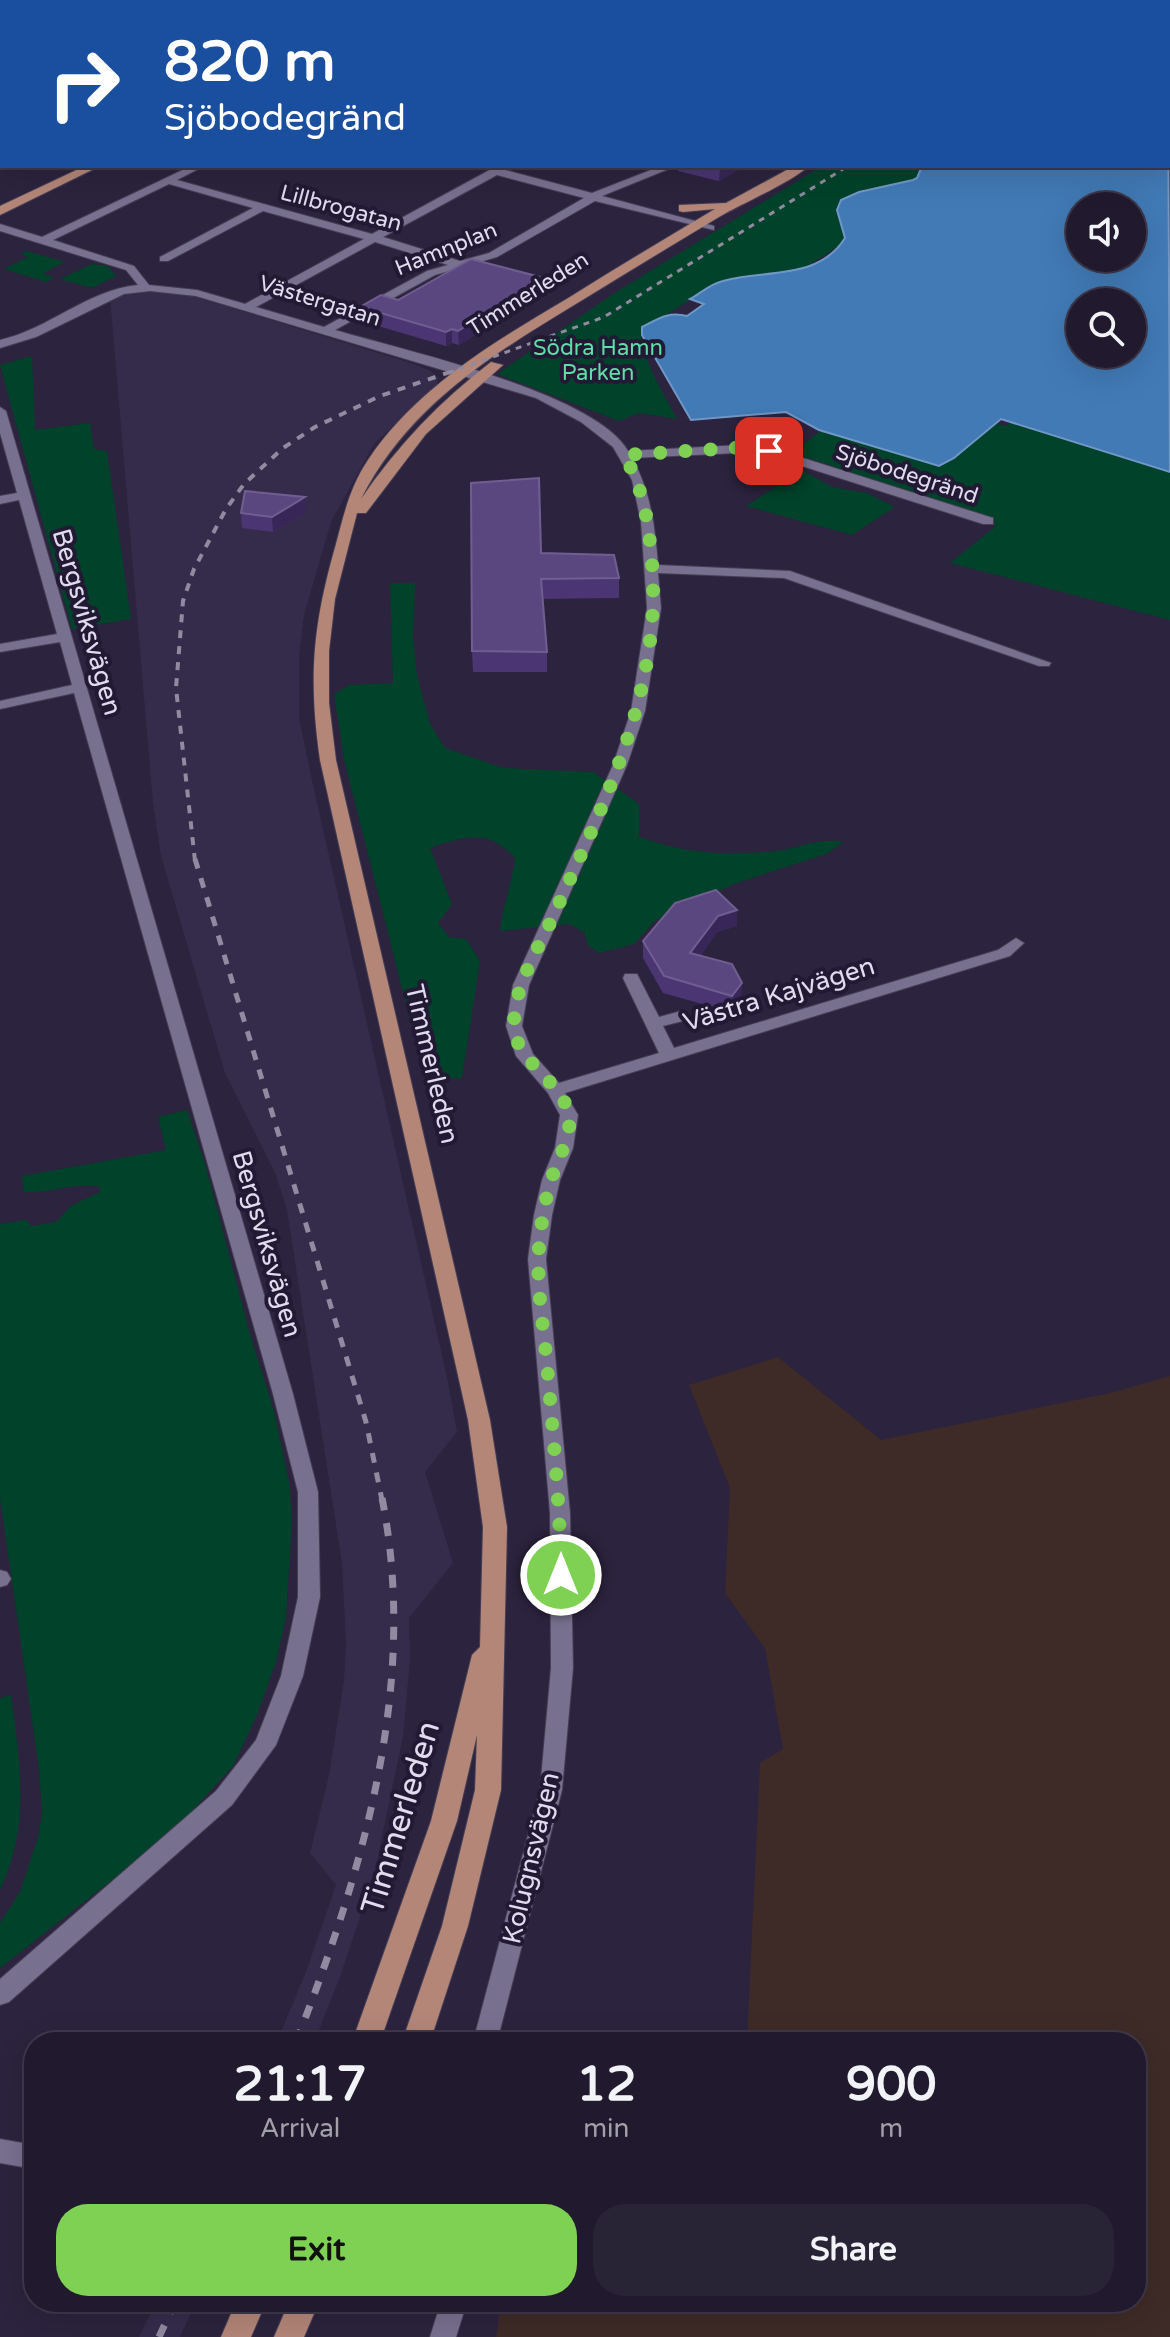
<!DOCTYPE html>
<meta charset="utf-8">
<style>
body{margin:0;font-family:"Varela Round",sans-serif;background:#292336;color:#f1f3f6;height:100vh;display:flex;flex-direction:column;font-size:30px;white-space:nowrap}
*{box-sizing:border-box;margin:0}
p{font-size:26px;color:#a2a1aa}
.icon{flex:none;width:44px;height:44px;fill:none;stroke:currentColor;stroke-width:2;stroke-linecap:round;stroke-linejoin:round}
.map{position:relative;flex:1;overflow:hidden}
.drawer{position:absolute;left:24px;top:2032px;width:1122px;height:280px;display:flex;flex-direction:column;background:#211a2e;border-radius:32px;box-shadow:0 8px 32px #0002,0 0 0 2px #3e384a}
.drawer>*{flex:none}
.guide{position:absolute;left:0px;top:0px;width:1170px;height:168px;box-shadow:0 8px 32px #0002,0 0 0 2px #3e384a;background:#1a4fa0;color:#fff;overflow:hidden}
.tools{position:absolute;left:1066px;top:192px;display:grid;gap:16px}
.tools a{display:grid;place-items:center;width:80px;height:80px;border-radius:50%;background:#211a2e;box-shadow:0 8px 32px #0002,0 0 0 2px #3e384a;font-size:40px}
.pin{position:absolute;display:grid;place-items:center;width:68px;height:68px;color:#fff;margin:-34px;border-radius:16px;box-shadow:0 4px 12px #0006}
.me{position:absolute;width:88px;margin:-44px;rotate:0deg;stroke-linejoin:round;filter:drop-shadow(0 0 6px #0008)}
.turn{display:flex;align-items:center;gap:28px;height:168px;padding:0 32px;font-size:36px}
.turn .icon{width:104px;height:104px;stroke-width:2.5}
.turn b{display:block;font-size:56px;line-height:68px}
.eta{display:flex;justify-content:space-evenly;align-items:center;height:136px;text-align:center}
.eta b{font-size:48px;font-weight:700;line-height:56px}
.cta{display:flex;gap:16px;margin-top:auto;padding:16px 32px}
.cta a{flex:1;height:92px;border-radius:32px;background:#7ed153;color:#111;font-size:32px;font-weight:700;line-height:92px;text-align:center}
.cta a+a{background:#292336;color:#f1f3f6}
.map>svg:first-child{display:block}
.industrial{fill:#3e2b27}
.built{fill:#352c4c}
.green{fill:#00422a}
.water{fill:#417ab5;stroke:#7197c6;stroke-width:2;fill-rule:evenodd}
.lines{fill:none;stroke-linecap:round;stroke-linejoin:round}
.minor-casing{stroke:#453e54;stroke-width:2}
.major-casing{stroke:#453e54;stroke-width:2}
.minor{fill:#78708f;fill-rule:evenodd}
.major{fill:#b38678;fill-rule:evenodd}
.rail-far3{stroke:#918ba1;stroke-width:3;stroke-dasharray:6 6;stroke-linecap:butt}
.rail-far2{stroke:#918ba1;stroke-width:4;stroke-dasharray:8 8;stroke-linecap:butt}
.rail-far1{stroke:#918ba1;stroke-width:5;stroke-dasharray:10 10;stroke-linecap:butt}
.rail{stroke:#918ba1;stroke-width:7;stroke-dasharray:13 13;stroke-linecap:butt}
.wall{fill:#4b3572}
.shaded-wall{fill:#382658}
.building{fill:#5b4780;stroke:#705e91;stroke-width:2}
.route{stroke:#7ed153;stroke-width:14;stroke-dasharray:0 25.2}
.labels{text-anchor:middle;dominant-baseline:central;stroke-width:8;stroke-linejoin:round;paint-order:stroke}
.far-street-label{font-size:22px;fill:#e0dcee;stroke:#221a34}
.far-park-label{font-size:22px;fill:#5fdea6;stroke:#221a34}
.street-label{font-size:26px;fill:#e0dcee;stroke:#221a34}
.near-street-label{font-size:32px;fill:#e0dcee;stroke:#221a34}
</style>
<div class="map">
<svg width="1170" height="2337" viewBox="0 0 1170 2337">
<rect width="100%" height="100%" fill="#2c233e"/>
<path class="industrial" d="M778,1357L881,1440L1110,1393L1170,1376V2337H496L501,2302H1136V2042H747L760,1763L783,1749L765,1648L725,1593L730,1488L689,1385Z"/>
<path class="built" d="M147,290L189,295L411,363L431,371L438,378L437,385L374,444L331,522L304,615L299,657V718L313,785L448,1382L457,1432L425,1472L453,1563L409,1618L410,1660L403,1736L374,1875L340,1977L314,2042H277L307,1969L336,1885L310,1853L329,1775L344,1681L346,1642L342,1563L287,1210L276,1175L225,1073L161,856L153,803L110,297Z
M156,2302H196L180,2337H139Z"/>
<path class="green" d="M822,166H920L917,178L909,181L859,192L839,201L837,210L844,236L842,243L827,254L797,272L714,284L665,316L642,327C636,350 666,397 677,419L639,413L619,421L497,374L616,292Z
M26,251L65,262L43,273L54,278L46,282L4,269L28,257L21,254Z
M92,264L108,266L116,276L92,288L60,279Z
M32,356L35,430L90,423L94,449L107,451L131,619L72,629L0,365Z
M991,422L1005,426L1014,422L1170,472V620L950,563L996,526L830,474L836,467L792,453L823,429Z
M802,470L832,487L867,493L895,507L852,535L746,506Z
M390,583H415L413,638L417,675L430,724L445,748L503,768L593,772L639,804V837C687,854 726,856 776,851C800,848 820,837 844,842L826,854L734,884L656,920L634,944L599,953L588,945L584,932L569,924L500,931C503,905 512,884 515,858C487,828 466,836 430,848L452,904L438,923L449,937L466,939L480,961L462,1078L436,1079L433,1043L410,1020L344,759L334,694L349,685L393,683Z
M187,1110L206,1167L251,1338L274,1411L289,1482L292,1520L286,1617L276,1662L257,1715L233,1766L184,1820L135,1862L0,1968V1923L20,1892L39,1834L42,1811L39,1769L0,1498V1224L26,1220L31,1226L56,1222L72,1205L100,1192L99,1186C73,1183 50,1193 24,1192L22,1176L166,1150L158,1117Z
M11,1695C20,1765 31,1824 0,1890V1698Z"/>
<path class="water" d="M1168,84L1170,472L1001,419L954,458L939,466L819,430L786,412L691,420L642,335V327C658,319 668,311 687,316L704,304L690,299C701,293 710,284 723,281C764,269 818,281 845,238L837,210L841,200L859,192L913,180L917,178L922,166H1168ZM1080,206H1132V258H1080ZM1080,302H1132V354H1080Z"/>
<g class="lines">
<g class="minor-casing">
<path id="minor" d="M244,0H256L242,2Z
M355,0H372L374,2H357Z
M521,0H533L519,2Z
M661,0H673L659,2Z
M952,0H964L950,2Z
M0,37H2V43H0Z
M0,101H2V107H0Z
M0,132H2V139H0Z
M191,166H204L177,180L372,234L497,166H510L505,170L592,193L661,166H676L602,196L714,226V230L595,201L497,257L435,275L335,330C402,350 594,392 628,451L759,444L993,518V524H983L758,452L632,458C651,492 655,527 658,565L790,571L1051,663L1049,666H1039L784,578L658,573L661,608L645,711L627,765L529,985L522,1026L533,1054L559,1083L659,1053L623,978L625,974H637L659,1017L681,1011L689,1016L687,1020L663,1026L674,1048L998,950L1016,938L1024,943L1010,956L565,1093L578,1115L573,1148L560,1180L552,1215L546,1259L570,1513L573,1668L562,1790L497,2042H473L540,1790L551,1668L550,1513L528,1259L534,1215L542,1180L555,1148L560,1115L548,1093L516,1056L506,1026L513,985L613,765L631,711L647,608L641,522L632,480L613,447L581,422L536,398L196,296L150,291L124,294L36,337L0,348V340C49,329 87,290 138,285L126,270L0,231V224L42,237ZM497,175L584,198L489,253L460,261L383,237ZM169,184L253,208L160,257V261H168L263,211L364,239L245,304L197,290L149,285L134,266L53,240ZM375,242L448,265L427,271L324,327L256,307Z
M0,407L6,411L293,1394L318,1492L320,1597L303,1676L276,1745L232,1805L9,2002L0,2005V1979L216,1791L256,1740L281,1676L298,1597V1492L273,1394L74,693L0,709V701L72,685L60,642L0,652V644L57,634L19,500L0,504V496L17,493L0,433Z
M0,1570L7,1572L11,1579L7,1585L0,1587Z
M0,2139L34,2145V2169L0,2163Z
M441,2302H467L456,2337H430Z"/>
</g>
<g class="major-casing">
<path id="major" d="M1070,0H1083L1069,2Z
M85,166H100L0,215V206Z
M794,166H809C788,184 745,202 719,217C672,245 625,274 579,302C493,354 408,406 361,499C397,446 440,401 491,362L503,365L426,434L366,513H357L335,599L329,651V703L336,760L490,1420L507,1527L501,1790L468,1926L430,2042H402L442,1926L475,1790L477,1735L457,1821L380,2042H352L431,1821L472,1655L480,1647L483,1527L468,1420L320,760C308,677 313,624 336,544C344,514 350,487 368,460C417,387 496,341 570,297C618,267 666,238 715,209L683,212L679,211V205L726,203Z
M236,2302H266L251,2337H221Z
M289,2302H319L304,2337H274Z"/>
</g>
<use href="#minor" class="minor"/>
<use href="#major" class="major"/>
<path class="rail-far3" d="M448,373L604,317L848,166"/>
<path class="rail-far2" d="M195,861L176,688L183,601L194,569L226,509L244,484L283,448L315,427L380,396L453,371"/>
<path class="rail-far1" d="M195,859L366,1422L382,1500"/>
<path class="rail" d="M296,2042C363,1871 419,1684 382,1498
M159,2337L175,2302"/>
</g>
<path class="wall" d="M678,166H745L719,181L678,171Z
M544,292L459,345L452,343L446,346L361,321L360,307L398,300Z
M306,512L273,532L242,528L241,513Z
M541,553L619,578V598L542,599L547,652V672H473L472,651Z
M737,910V926L717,932L700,956L742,983L741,1000L731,1012L663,993L643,958V941Z"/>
<path class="shaded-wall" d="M449,0H517L513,2H444Z
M2,81V94L0,95V82Z
M723,166H745L719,181L720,168Z
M544,278V292L459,345L458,331Z
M452,329V343L446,346V332Z
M305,497L306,512L273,532L272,517Z
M737,910V926L717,932L689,970L690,953L718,916Z
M742,983L741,1000L731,1012L732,996Z"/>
<path class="building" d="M416,0H449L444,2H425Z
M0,56H2V81L0,82Z
M471,259L544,278L458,331L452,329L446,332L360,307L381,295L398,300Z
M539,478L541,553L614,555L619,578L541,579L547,652L472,651L471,483Z
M245,491L305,497L272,517L241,513Z
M716,890L737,910L718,916L690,953L732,964L742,983L732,996L664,976L643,941L675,903Z"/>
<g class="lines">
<path class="route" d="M561,1575C560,1504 553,1434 547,1364C543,1322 535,1279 540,1237C542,1219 545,1201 550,1184C555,1164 573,1135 569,1115C562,1079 513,1062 514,1023C515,982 540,947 556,910C607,797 665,681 651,553C648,518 642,486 624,455L749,447L769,451"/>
</g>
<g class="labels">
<g class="far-street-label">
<text transform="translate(341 208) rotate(15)">Lillbrogatan</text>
<text transform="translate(446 249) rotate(-22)">Hamnplan</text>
<text transform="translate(528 294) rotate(-32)">Timmerleden</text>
<text transform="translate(320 301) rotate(17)">Västergatan</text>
<text transform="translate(907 474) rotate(18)">Sjöbodegränd</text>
</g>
<g class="far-park-label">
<text x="598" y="348">Södra Hamn<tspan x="598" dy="25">Parken</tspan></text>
</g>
<g class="street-label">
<text transform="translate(87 622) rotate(74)">Bergsviksvägen</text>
<text transform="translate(779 994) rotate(-17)">Västra Kajvägen</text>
<text transform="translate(432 1064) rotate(77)">Timmerleden</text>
<text transform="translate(267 1244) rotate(74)">Bergsviksvägen</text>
<text transform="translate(531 1858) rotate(-77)">Kolugnsvägen</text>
</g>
<g class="near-street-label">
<text transform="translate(401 1818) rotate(-73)">Timmerleden</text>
</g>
</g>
</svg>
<div class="tools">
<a><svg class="icon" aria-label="sound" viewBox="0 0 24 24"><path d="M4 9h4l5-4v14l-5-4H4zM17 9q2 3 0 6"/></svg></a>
<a><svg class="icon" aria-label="search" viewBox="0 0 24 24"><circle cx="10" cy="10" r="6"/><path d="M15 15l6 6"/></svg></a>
</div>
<div class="pin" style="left:769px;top:451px;background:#d93025"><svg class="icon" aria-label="arrive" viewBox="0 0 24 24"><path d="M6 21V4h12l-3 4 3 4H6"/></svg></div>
<svg class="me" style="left:561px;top:1575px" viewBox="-20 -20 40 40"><circle r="17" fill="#7ed153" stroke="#fff" stroke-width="3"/><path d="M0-11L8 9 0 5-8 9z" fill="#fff"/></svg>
<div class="guide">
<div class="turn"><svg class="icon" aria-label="right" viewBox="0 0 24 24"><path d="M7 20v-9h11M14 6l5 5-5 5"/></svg><div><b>820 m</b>Sjöbodegränd</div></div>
</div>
<section class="drawer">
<div class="eta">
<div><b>21:17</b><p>Arrival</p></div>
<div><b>12</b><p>min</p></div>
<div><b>900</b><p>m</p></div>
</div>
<div class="cta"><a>Exit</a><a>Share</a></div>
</section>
</div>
